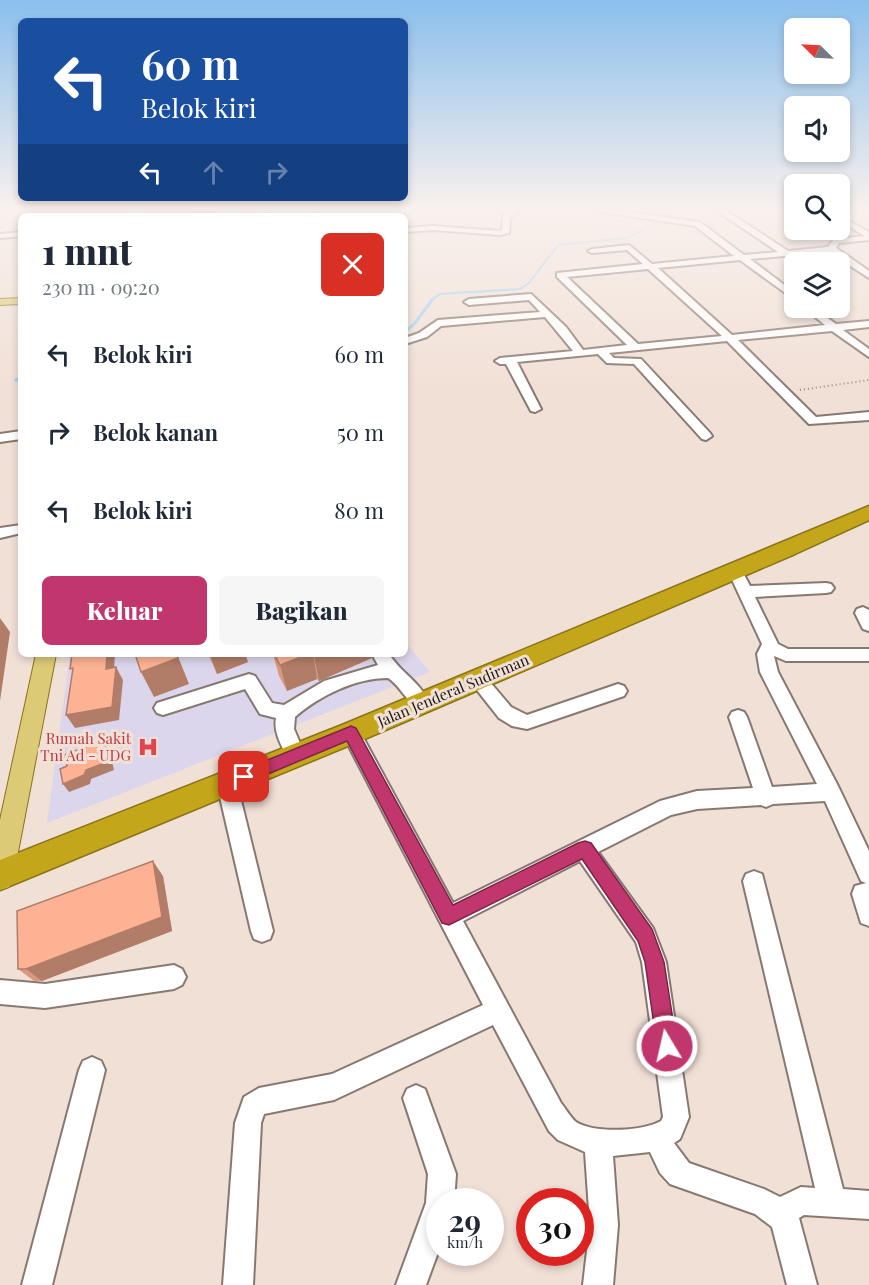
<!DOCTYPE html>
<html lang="id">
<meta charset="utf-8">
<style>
body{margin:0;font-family:"Playfair Display",serif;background:#f6f6f7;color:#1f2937;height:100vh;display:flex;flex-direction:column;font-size:22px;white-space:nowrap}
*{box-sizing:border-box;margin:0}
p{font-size:20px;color:#747a83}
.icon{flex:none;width:33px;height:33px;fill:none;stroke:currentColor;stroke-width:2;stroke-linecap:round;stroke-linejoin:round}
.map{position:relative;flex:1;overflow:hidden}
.drawer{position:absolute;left:18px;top:213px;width:390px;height:444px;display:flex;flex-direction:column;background:#fff;border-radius:9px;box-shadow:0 3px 9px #0003}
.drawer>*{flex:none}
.guide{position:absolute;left:18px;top:18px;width:390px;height:183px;border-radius:9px;box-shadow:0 3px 9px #0003;background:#1a4fa0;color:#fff;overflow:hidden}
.needle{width:39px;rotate:294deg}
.buttons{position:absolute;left:784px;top:18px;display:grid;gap:12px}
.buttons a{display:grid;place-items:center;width:66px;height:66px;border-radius:9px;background:#fff;box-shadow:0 3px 9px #0003;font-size:30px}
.speed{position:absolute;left:426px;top:1188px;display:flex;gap:12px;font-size:30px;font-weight:700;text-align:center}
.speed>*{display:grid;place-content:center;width:78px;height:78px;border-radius:50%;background:#fff;box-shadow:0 3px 9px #0003;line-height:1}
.speed small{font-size:15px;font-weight:400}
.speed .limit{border:9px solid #d22;background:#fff;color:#111}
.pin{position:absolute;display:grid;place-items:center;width:51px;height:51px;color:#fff;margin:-26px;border-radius:12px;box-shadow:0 3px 9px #0006}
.me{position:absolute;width:66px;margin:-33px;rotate:351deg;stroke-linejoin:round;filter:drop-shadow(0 0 4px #0008)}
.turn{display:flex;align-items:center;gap:21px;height:126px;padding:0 24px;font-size:27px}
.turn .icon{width:78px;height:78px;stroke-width:2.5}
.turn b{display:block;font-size:42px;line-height:51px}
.lanes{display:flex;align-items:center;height:57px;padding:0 24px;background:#0003;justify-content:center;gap:30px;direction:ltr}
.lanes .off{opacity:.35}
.round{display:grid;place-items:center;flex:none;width:63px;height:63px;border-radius:9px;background:#f6f6f7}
.summary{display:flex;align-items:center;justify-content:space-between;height:102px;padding:0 24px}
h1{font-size:36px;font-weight:800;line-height:45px}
.cta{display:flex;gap:12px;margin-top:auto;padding:12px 24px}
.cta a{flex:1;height:69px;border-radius:9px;background:#c1366d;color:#fff;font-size:24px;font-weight:800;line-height:69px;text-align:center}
.cta a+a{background:#f6f6f7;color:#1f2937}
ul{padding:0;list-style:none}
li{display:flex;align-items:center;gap:18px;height:78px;padding:0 24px}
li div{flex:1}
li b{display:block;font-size:22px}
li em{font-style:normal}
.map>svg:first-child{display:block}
.medical{fill:#dcd6ec}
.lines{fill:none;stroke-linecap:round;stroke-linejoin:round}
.stream-far1{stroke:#a1d0f5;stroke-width:2}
.stream{stroke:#a1d0f5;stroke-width:3}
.minor-casing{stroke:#877970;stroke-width:4}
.major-casing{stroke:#897418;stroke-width:2}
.highway-casing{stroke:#897418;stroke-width:3}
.path{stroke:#978b84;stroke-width:2;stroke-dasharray:1 3;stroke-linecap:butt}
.minor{fill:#fff;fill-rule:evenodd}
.major{fill:#dcca76;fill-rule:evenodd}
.highway{fill:#c4a61a;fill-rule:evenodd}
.wall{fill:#da997f}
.shaded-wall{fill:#b17d68}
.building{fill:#fdb294;stroke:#b17d68;stroke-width:1.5}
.route{fill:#c1366d;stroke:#7d2347;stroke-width:1.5}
.labels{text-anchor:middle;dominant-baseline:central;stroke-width:6;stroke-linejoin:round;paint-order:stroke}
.street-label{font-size:15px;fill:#1c1613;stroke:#f1e0d6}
.health-label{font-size:15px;fill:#be3a42;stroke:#f1e0d6;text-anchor:end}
</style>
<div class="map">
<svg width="869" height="1285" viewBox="0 0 869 1285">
<rect width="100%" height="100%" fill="#f1e0d6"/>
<path class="medical" d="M405,642L430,672L47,823L70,654H405Z"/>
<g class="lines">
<path class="stream-far1" d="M430,301L440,294L520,289L529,283L558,245L628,238L667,216L695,208"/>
<path class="stream" d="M405,332L415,323L432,300
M16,380L21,378"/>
<g class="minor-casing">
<path id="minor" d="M135,208H143L141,216H133Z
M515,208H525L510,218L509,233L500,235L433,230L405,232V228L433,226L499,231L502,230L503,215Z
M576,208H597L700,222L744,255L778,252L713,208H722L788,251L828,247L834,239L865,236L840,221V216L869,232V240L839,243L836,248L869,271V278L829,252L750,259L795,293V300L740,260L658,268L732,335L825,325L804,308H813L836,324L869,321V327L843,330L869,349V357L832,331L738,340L816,417L869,412V420L809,424L727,341L609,353L614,358L641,359L710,433L712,436L706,440L702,439L634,364L607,363L598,354L517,362L541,409L535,412L531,411L506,364H500L495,361L500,358L573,351L545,317L441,326L427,337L405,344V338L419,333L438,320L540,312L529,300L469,305L464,302L469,299L531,294L566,327L583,350L627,345L557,277V273L643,264L627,250L592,253L588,251L592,249L629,245L652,264L734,256L695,226ZM648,269L722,336L638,344L567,277Z
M228,212H231V216H184L188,214Z
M325,212H328V216H307Z
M266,214H273L274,216H262Z
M21,232V236L0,238V234Z
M21,431V439L0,442V434Z
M21,525V533L0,538V528Z
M735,566L740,567L750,586L826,583L831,584L834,588L831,592L826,593L755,597L778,644L788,649H869V661H786L774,656L778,672L838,786L869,851V926L861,923L852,894L855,886L866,883L861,881L825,801L773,804L766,807L761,805L697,809L671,815L598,852L653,928L666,962L689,1117L680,1139L674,1143L689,1163L764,1189L780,1197L801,1187L815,1188L743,881L746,874L754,871L762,874L843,1189L869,1191V1219L804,1215L799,1218L817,1285H787L772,1227L755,1214L670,1184L660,1173L650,1152L613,1156L618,1225L613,1285H583L590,1225L585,1152L558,1140L549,1131L493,1025L334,1100L264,1114L261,1123L253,1285H223L235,1123L244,1097L259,1088L332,1074L483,1005L342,733L344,728L351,725L358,728L453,903L660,801L697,791L753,788L729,717L732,712L738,710L744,712L747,717L772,787L817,784L760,672L757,654L762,644L728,571ZM580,861L636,942L642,962L663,1117L661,1121C643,1131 595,1134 576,1122C570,1117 566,1109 561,1103L463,921Z
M863,607L869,610V631L863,629L855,613L857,609Z
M372,654H389C401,673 418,680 430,703L427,708C411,713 402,686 388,678C355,678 319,696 295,717L294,729L305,755L303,761L296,763L289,761C283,748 273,733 276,718L260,714L245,689L163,715L157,713L154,708L157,703L249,674L255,676L272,703L284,705L324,681L378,665Z
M478,673L484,675L511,707L527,715L618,684L624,686L627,691L624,696L527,729L512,726L499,718L469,680L472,675Z
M227,775L234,778L237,784L273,931L270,939L262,942L254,939L251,931L217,784L220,778Z
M174,965L182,969L186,977L182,985L174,989L45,1008L0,1004V980L45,984Z
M92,1057L101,1061L105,1070L52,1285H22L79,1070L83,1061Z
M416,1085L425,1089L456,1174L454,1202H440V1247L426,1285H396L426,1203L428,1174L403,1098L407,1089Z"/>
</g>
<g class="major-casing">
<path id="major" d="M21,298V304L0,305V299Z
M36,654H56L13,878L9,887L0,890V820Z"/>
</g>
<g class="highway-casing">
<path id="highway" d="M869,506V520L795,554L360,741L0,890V860L342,725Z"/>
</g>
<path class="path" d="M800,390L869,380"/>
<use href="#minor" class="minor"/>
<use href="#major" class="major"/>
<use href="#highway" class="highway"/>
</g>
<path class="wall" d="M208,654H245L248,662L217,674Z
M273,654H371L372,658L319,681L317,679L287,691L279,676Z
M163,876L172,931L42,981H34L18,969Z"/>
<path class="shaded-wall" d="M0,618L10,632L0,701Z
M107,654H115L113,682L106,669Z
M177,654L189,684L154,697L141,672Z
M210,654H245L248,662L217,674Z
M309,654H313L317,679L287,691L280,665Z
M317,654H371L372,658L319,681L314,656Z
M116,667L123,680L119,720L75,728L66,715Z
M104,740L109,749L114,770L91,779L90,784L69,792L63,784L86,770Z
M153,861L163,876L172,931L42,981L26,969Z"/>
<path class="building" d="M72,654H107L106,669L116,667L112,707L66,715L73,668L70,669Z
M135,654H176L178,658L141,672Z
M274,654H309L280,665Z
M104,740L109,761L86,770L84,775L63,784L60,769L67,766L64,755Z
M153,861L162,917L26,969H18L17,911Z"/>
<linearGradient id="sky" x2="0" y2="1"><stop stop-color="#8bbfed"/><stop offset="0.54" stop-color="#f9f1ed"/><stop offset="1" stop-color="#f9f1ed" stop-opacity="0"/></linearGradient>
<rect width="869" height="388" fill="url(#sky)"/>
<path class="route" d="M351,726L356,728L453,905L578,843L585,841L591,843L652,929L664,962L677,1046L674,1053L667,1056L660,1053L657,1046L645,962L638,941L582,859L449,925L442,923L347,741L244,784L238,781L236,777L238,772Z"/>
<defs>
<g id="hospital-bare" transform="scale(1.62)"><path d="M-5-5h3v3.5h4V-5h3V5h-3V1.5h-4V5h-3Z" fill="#e0444e" stroke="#f1e0d6" stroke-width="2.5" paint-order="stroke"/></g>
</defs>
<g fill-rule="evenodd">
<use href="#hospital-bare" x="148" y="747"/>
</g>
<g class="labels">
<g class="street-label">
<text transform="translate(453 690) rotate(-23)">Jalan Jenderal Sudirman</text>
</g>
<g class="health-label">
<text x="131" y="738">Rumah Sakit<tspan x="131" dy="17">Tni Ad - UDG</tspan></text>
</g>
</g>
</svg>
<div class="buttons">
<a><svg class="needle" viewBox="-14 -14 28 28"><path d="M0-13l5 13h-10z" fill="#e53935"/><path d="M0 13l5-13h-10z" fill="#747a83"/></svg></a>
<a><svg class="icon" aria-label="sound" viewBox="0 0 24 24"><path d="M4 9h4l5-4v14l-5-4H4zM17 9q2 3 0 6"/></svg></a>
<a><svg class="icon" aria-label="search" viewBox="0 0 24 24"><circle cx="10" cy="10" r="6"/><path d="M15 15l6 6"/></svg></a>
<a><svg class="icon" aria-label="layers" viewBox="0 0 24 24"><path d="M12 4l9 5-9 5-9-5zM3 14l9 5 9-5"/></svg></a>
</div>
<div class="speed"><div>29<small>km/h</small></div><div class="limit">30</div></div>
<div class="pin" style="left:244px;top:777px;background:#d93025"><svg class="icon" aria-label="arrive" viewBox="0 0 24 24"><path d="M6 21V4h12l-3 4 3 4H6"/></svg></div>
<svg class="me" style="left:667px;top:1046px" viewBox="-20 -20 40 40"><circle r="17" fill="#c1366d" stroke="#fff" stroke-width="3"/><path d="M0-11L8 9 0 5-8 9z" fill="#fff"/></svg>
<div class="guide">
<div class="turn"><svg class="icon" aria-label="left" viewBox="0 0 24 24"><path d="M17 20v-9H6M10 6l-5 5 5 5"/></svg><div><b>60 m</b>Belok kiri</div></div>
<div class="lanes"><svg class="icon" aria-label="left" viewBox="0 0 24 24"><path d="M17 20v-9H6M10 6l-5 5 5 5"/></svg><svg class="icon off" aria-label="ahead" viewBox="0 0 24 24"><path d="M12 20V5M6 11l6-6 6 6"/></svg><svg class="icon off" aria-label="right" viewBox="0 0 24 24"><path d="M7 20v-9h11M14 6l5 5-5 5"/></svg></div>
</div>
<section class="drawer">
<div class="summary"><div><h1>1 mnt</h1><p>230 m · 09:20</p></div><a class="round" style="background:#d93025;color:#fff"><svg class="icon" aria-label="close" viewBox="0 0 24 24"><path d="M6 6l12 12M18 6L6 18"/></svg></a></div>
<ul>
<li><svg class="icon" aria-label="left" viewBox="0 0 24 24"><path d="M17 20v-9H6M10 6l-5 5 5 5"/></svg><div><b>Belok kiri</b></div><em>60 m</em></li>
<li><svg class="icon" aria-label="right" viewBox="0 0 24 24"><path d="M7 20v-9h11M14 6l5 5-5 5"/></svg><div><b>Belok kanan</b></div><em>50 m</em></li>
<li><svg class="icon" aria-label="left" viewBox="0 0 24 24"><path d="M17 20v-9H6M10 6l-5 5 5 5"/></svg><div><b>Belok kiri</b></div><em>80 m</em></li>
</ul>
<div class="cta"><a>Keluar</a><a>Bagikan</a></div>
</section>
</div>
